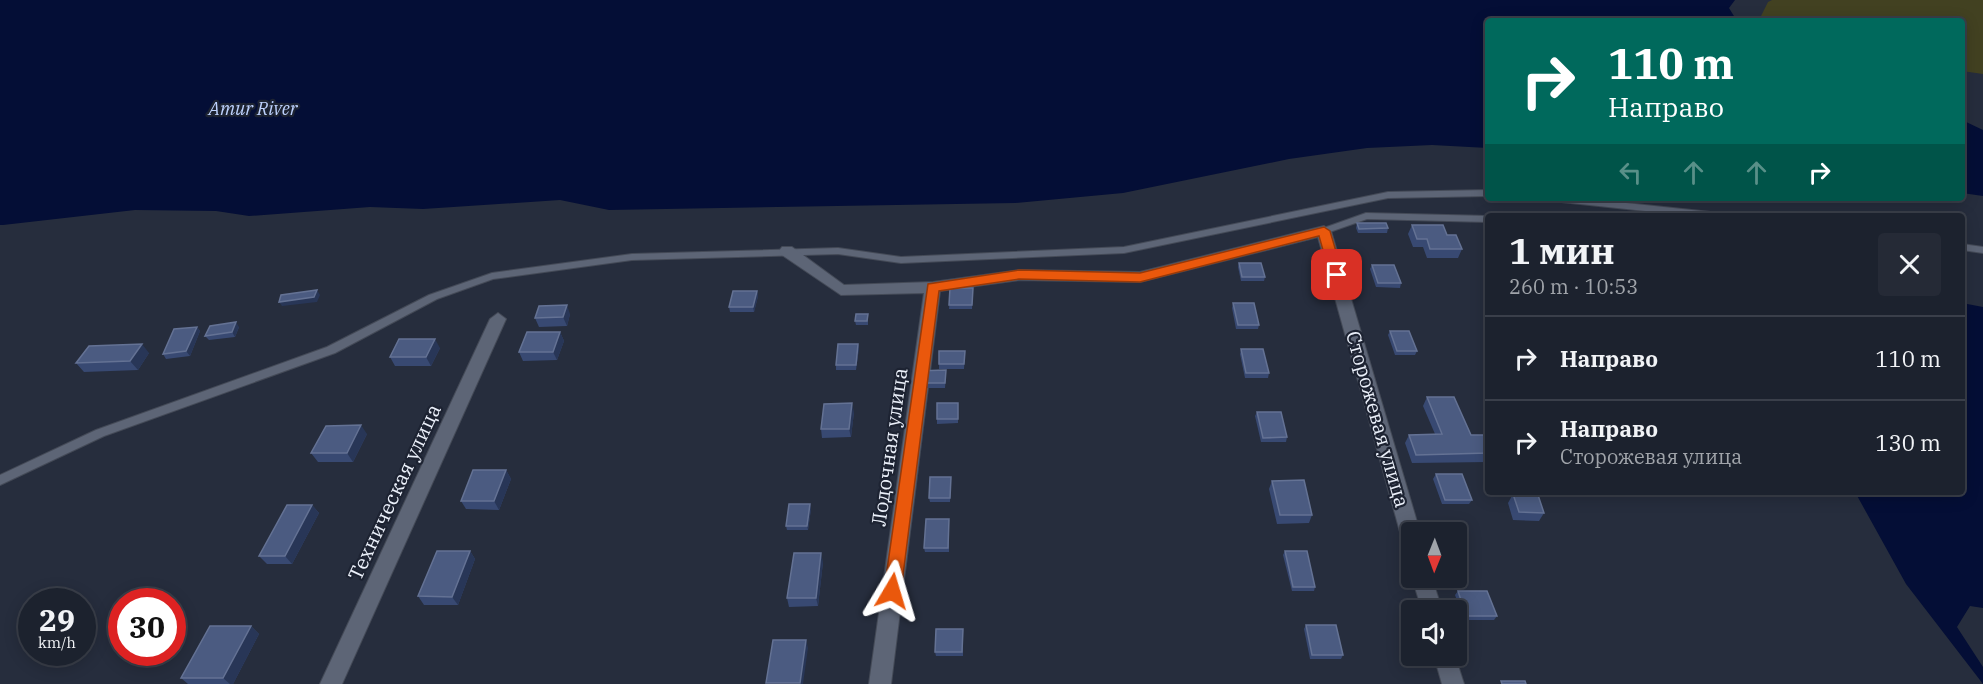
<!DOCTYPE html>
<html lang="ru">
<meta charset="utf-8">
<style>
body{margin:0;font-family:"IBM Plex Serif",serif;background:#252a36;color:#f1f3f6;height:100vh;display:flex;flex-direction:column;font-size:22px;white-space:nowrap}
*{box-sizing:border-box;margin:0}
p{font-size:20px;color:#a0a4aa}
.icon{flex:none;width:33px;height:33px;fill:none;stroke:currentColor;stroke-width:2;stroke-linecap:round;stroke-linejoin:round}
.map{position:relative;flex:1;overflow:hidden}
.sheet{position:absolute;left:1485px;top:213px;width:480px;height:282px;display:flex;flex-direction:column;background:#1c222e;border-radius:6px;box-shadow:0 3px 15px #0003,0 0 0 2px #3a3f4a}
.sheet>*{flex:none}
.guide{position:absolute;left:1485px;top:18px;width:480px;height:183px;border-radius:6px;box-shadow:0 3px 15px #0003,0 0 0 2px #3a3f4a;background:#00695c;color:#fff;overflow:hidden}
.needle{width:39px;rotate:181deg}
.buttons{position:absolute;left:1401px;top:522px;display:grid;gap:12px}
.buttons a{display:grid;place-items:center;width:66px;height:66px;border-radius:6px;background:#1c222e;box-shadow:0 3px 15px #0003,0 0 0 2px #3a3f4a;font-size:30px}
.speed{position:absolute;left:18px;top:588px;display:flex;gap:12px;font-size:30px;font-weight:700;text-align:center}
.speed>*{display:grid;place-content:center;width:78px;height:78px;border-radius:50%;background:#1c222e;box-shadow:0 3px 15px #0003,0 0 0 2px #3a3f4a;line-height:1}
.speed small{font-size:15px;font-weight:400}
.speed .limit{border:9px solid #d22;background:#fff;color:#111}
.pin{position:absolute;display:grid;place-items:center;width:51px;height:51px;color:#fff;margin:-26px;border-radius:12px;box-shadow:0 3px 9px #0006}
.me{position:absolute;width:66px;margin:-33px;rotate:7deg;stroke-linejoin:round;filter:drop-shadow(0 0 4px #0008)}
.turn{display:flex;align-items:center;gap:21px;height:126px;padding:0 24px;font-size:27px}
.turn .icon{width:78px;height:78px;stroke-width:2.5}
.turn b{display:block;font-size:42px;line-height:51px}
.lanes{display:flex;align-items:center;height:57px;padding:0 24px;background:#0003;justify-content:center;gap:30px;direction:ltr}
.lanes .off{opacity:.35}
.round{display:grid;place-items:center;flex:none;width:63px;height:63px;border-radius:6px;background:#252a36}
.headline{display:flex;align-items:center;justify-content:space-between;height:102px;padding:0 24px}
h1{font-size:36px;font-weight:700;line-height:45px}
ul{padding:0;list-style:none}
li{display:flex;align-items:center;gap:18px;height:84px;padding:0 24px;border-top:2px solid #3a3f4a}
li div{flex:1}
li b{display:block;font-size:22px}
li em{font-style:normal}
.map>svg:first-child{display:block}
.green{fill:#424121}
.water{fill:#040e36}
.lines{fill:none;stroke-linecap:round;stroke-linejoin:round}
.service-casing{stroke:#444a57;stroke-width:2}
.minor-casing{stroke:#444a57;stroke-width:2}
.service{fill:#5d6576;fill-rule:evenodd}
.minor{fill:#5d6576;fill-rule:evenodd}
.wall{fill:#384972}
.shaded-wall{fill:#283657}
.building{fill:#4b5b81;stroke:#647294;stroke-width:1.5}
.route{fill:#ea580c;stroke:#983908;stroke-width:1.5}
.labels{text-anchor:middle;dominant-baseline:central;stroke-width:4.5;stroke-linejoin:round;paint-order:stroke}
.far-water-label{font-size:18px;font-style:italic;fill:#bdd1fd;stroke:#1d2332}
.street-label{font-size:20px;fill:#ebf0fa;stroke:#1d2332}
</style>
<div class="map">
<svg width="1983" height="684" viewBox="0 0 1983 684">
<rect width="100%" height="100%" fill="#262d3d"/>
<path class="green" d="M1772,0H1983V74L1962,71V21H1764L1761,16L1768,2Z"/>
<path class="water" d="M0,0H1735L1729,8L1737,21H1488V148L1432,145L1367,148L1289,159L1123,193L1015,203L609,210L560,200L423,209L370,207L249,216L216,211L135,210L3,225H0Z
M1962,120L1983,130V196L1962,193Z
M1962,303L1983,307V608L1970,606L1957,627L1983,667V684L1906,584L1855,492H1962Z"/>
<g class="lines">
<g class="service-casing">
<path id="service" d="M1488,190V196L1388,198L1124,253L901,263L838,254L632,260L493,279L437,299L335,353L104,436L0,485V475L96,430L327,347L429,295L492,273L632,254L838,248L901,257L1124,247L1388,192Z
M1547,198H1579L1720,213L1725,216H1692L1552,201Z
M1366,213L1488,216V222L1367,219L1324,234L1319,231L1321,229Z
M1962,244L1983,247V253L1962,250Z"/>
</g>
<g class="minor-casing">
<path id="minor" d="M1324,226L1331,231L1420,532H1412V547L1405,545L1402,539L1318,237L1140,282L1019,280L940,291L891,684H869L924,293L841,295L782,255L779,251L782,247H792L844,285L933,282L1019,270L1140,272Z
M498,313L506,319L342,684H320L490,319Z
M1412,578H1432L1442,610H1422Z
M1434,656H1455L1464,684H1442Z"/>
</g>
<use href="#service" class="service"/>
<use href="#minor" class="minor"/>
</g>
<path class="wall" d="M1357,223L1388,228L1387,233H1358L1356,228Z
M1412,225L1447,235L1462,249L1458,258H1427L1423,247H1413L1408,234Z
M1239,263L1265,277L1264,281H1241L1238,267Z
M1372,265L1401,283L1400,288L1376,287L1370,269Z
M950,288H973L972,309H949Z
M757,291L758,296L754,312H730L729,307Z
M1233,303L1259,325L1258,329H1236L1232,308Z
M570,314L567,326L539,327L535,318Z
M868,314V325H856L855,321Z
M197,327L200,331L190,356L166,359L163,354Z
M239,327L235,337L209,340L205,336Z
M1390,331L1417,351L1415,355H1395L1388,335Z
M560,332L564,341L557,360L523,361L519,352Z
M858,344L859,348L856,370H836V365Z
M440,348L431,366H395L390,357Z
M1241,349L1269,373L1268,378H1245L1240,354Z
M965,351L964,369H939V364Z
M149,353L138,370L84,372L76,363Z
M946,375L945,388H915V383Z
M1427,397L1471,435L1488,441V462L1412,463L1405,443L1409,435L1435,434L1423,406Z
M958,403V423L937,424V419Z
M854,412L851,437L822,438L821,429Z
M1257,412L1287,437L1286,442H1261L1255,416Z
M367,434L353,462H318L311,453Z
M506,470L511,479L499,510L466,509L461,501Z
M1436,474L1472,500L1469,504H1442L1433,479Z
M1272,481L1312,515L1309,523L1277,524L1269,489Z
M951,482L950,502H930L929,498Z
M1513,494L1544,513L1539,521L1513,520L1508,503Z
M312,505L319,513L292,564H267L259,556Z
M811,509L808,530H787L786,526Z
M949,519V552H925L924,548Z
M470,551L475,559L458,605H424L418,596Z
M1285,551L1315,587L1314,591H1292L1283,555Z
M823,562L818,606L789,607L787,598Z
M1458,591L1497,616L1494,620H1464L1455,595Z
M1306,625L1343,655L1341,659H1310L1304,629Z
M251,626L259,634L233,684H188L181,678Z
M963,629V656H936L935,652Z"/>
<path class="shaded-wall" d="M317,290L320,295L317,302L282,306L279,302Z
M757,291L758,296L754,312L753,307Z
M567,305L570,314L567,326L563,317Z
M236,322L239,327L235,337L232,332Z
M197,327L200,331L190,356L186,351Z
M560,332L564,341L557,360L553,352Z
M435,339L440,348L431,366L426,357Z
M142,344L149,353L138,370L130,361Z
M858,344L859,348L856,370V365Z
M852,403L854,412L851,437L849,429Z
M361,425L367,434L353,462L347,453Z
M506,470L511,479L499,510L494,501Z
M810,504L811,509L808,530L807,526Z
M312,505L319,513L292,564L285,556Z
M470,551L475,559L458,605L452,597Z
M821,553L823,562L818,606L816,598Z
M251,626L259,634L233,684H230L223,678Z
M806,640L808,648L803,684H800Z"/>
<path class="building" d="M1357,223H1386L1388,228L1359,229Z
M1412,225H1443L1447,235H1456L1462,249H1430L1427,239H1417Z
M1239,263H1261L1265,277H1242Z
M1372,265H1394L1401,283H1378Z
M950,288H973L972,305H949Z
M317,290L314,297L279,302L281,295Z
M733,291H757L753,307H729Z
M1233,303H1254L1259,325H1238Z
M567,305L563,317L535,318L539,306Z
M856,314H868L867,321H855Z
M236,322L232,332L205,336L210,326Z
M197,327L186,351L163,354L174,329Z
M1390,331H1409L1417,351H1397Z
M527,332H560L553,352H519Z
M399,339H435L426,357H390Z
M142,344L130,361L76,363L89,346Z
M838,344H858L856,365H836Z
M1241,349H1263L1269,373H1246Z
M939,351H965L964,364H939Z
M946,370L945,383H915L916,371Z
M1427,397H1454L1471,435H1485L1488,441V453L1416,455L1409,435L1442,434Z
M852,403L849,429H821L824,404Z
M937,403H958V419H937Z
M1257,412H1281L1287,437L1263,438Z
M361,425L347,453H311L326,426Z
M473,470H506L494,501H461Z
M1436,474H1462L1472,500H1445Z
M930,477H951L950,498H929Z
M1304,480L1312,515H1280L1272,481Z
M1513,494L1538,495L1544,513L1519,512Z
M789,504H810L807,526H786Z
M287,505H312L285,556H259Z
M926,519H949L948,548H924Z
M437,551H470L452,597L418,596Z
M1285,551H1307L1315,587H1293Z
M794,553H821L816,598H787Z
M1458,591H1487L1497,616H1466Z
M1306,625H1336L1343,655H1312Z
M210,626H251L223,678H181Z
M936,629H963L962,652H935Z
M773,640H806L800,683H766Z
M1501,681H1525L1526,684H1502Z"/>
<path class="route" d="M1324,227L1330,231L1343,275L1341,278H1332L1330,275L1319,236L1140,282L1019,279L939,291L901,591L898,596L892,598L886,596L884,591L928,284L1019,270L1140,273Z"/>
<g class="labels">
<g class="far-water-label">
<text x="253" y="108">Amur River</text>
</g>
<g class="street-label">
<text transform="translate(1378 419) rotate(74)">Сторожевая улица</text>
<text transform="translate(889 447) rotate(-82)">Лодочная улица</text>
<text transform="translate(394 492) rotate(-65)">Техническая улица</text>
</g>
</g>
</svg>
<div class="buttons">
<a><svg class="needle" viewBox="-14 -14 28 28"><path d="M0-13l5 13h-10z" fill="#e53935"/><path d="M0 13l5-13h-10z" fill="#a0a4aa"/></svg></a>
<a><svg class="icon" aria-label="sound" viewBox="0 0 24 24"><path d="M4 9h4l5-4v14l-5-4H4zM17 9q2 3 0 6"/></svg></a>
</div>
<div class="speed"><div>29<small>km/h</small></div><div class="limit">30</div></div>
<div class="pin" style="left:1337px;top:275px;background:#d93025"><svg class="icon" aria-label="arrive" viewBox="0 0 24 24"><path d="M6 21V4h12l-3 4 3 4H6"/></svg></div>
<svg class="me" style="left:892px;top:591px" viewBox="-20 -20 40 40"><path d="M0-17L14 15 0 8-14 15z" fill="#ea580c" stroke="#fff" stroke-width="4"/></svg>
<div class="guide">
<div class="turn"><svg class="icon" aria-label="right" viewBox="0 0 24 24"><path d="M7 20v-9h11M14 6l5 5-5 5"/></svg><div><b>110 m</b>Направо</div></div>
<div class="lanes"><svg class="icon off" aria-label="left" viewBox="0 0 24 24"><path d="M17 20v-9H6M10 6l-5 5 5 5"/></svg><svg class="icon off" aria-label="ahead" viewBox="0 0 24 24"><path d="M12 20V5M6 11l6-6 6 6"/></svg><svg class="icon off" aria-label="ahead" viewBox="0 0 24 24"><path d="M12 20V5M6 11l6-6 6 6"/></svg><svg class="icon" aria-label="right" viewBox="0 0 24 24"><path d="M7 20v-9h11M14 6l5 5-5 5"/></svg></div>
</div>
<section class="sheet">
<div class="headline"><div><h1>1 мин</h1><p>260 m · 10:53</p></div><a class="round"><svg class="icon" aria-label="close" viewBox="0 0 24 24"><path d="M6 6l12 12M18 6L6 18"/></svg></a></div>
<ul>
<li><svg class="icon" aria-label="right" viewBox="0 0 24 24"><path d="M7 20v-9h11M14 6l5 5-5 5"/></svg><div><b>Направо</b></div><em>110 m</em></li>
<li><svg class="icon" aria-label="right" viewBox="0 0 24 24"><path d="M7 20v-9h11M14 6l5 5-5 5"/></svg><div><b>Направо</b><p>Сторожевая улица</p></div><em>130 m</em></li>
</ul>
</section>
</div>
